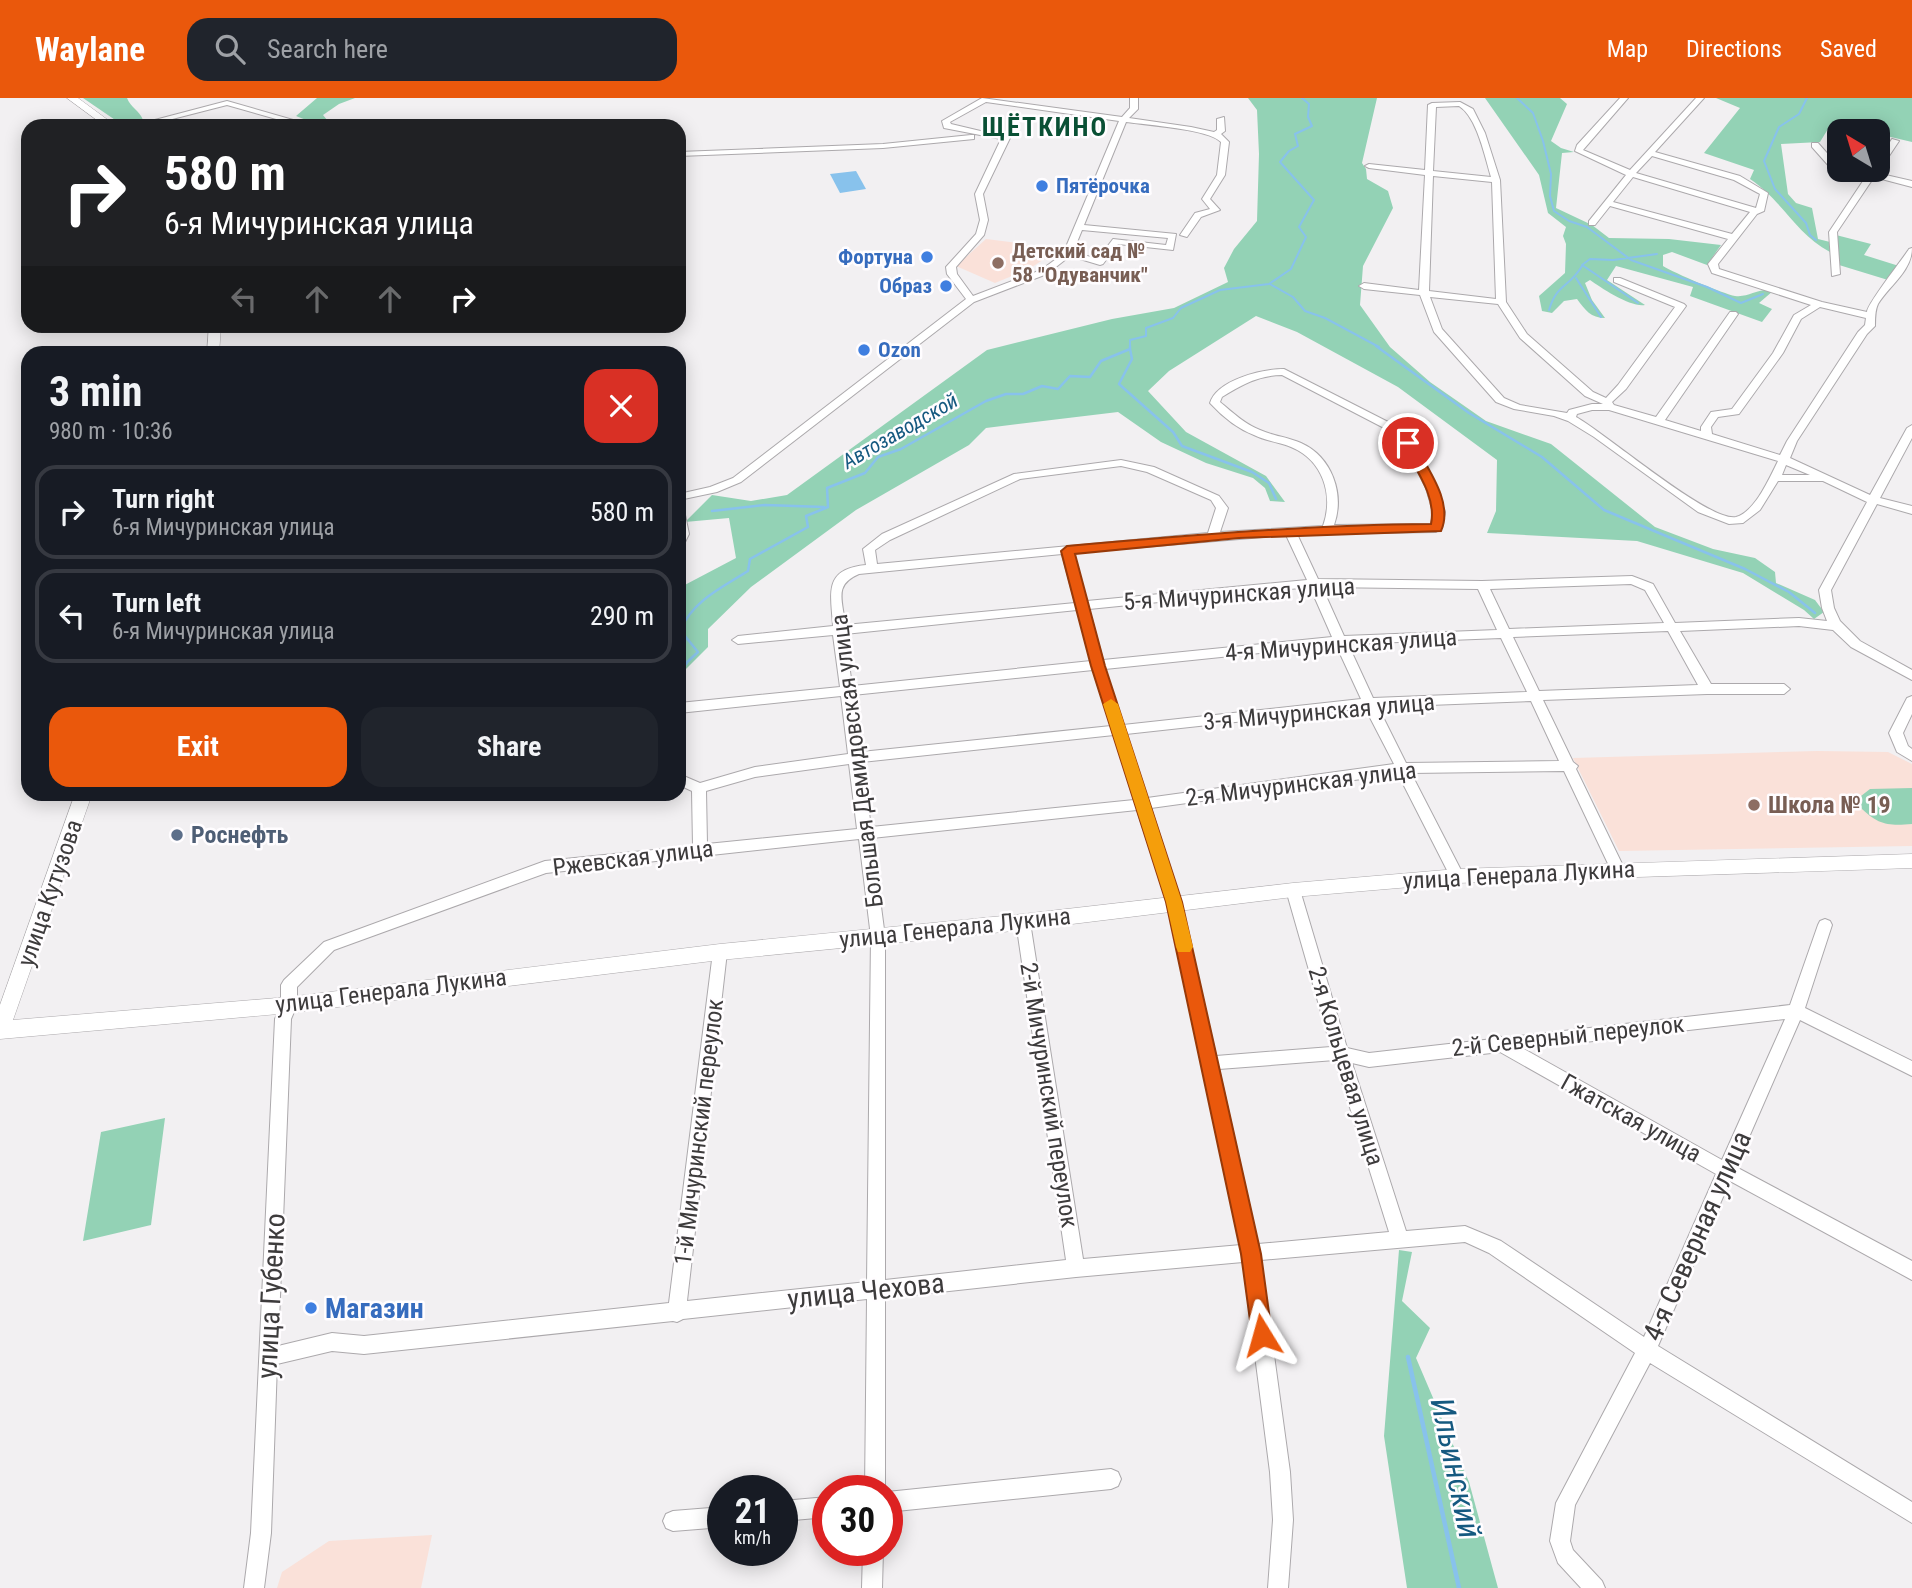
<!DOCTYPE html>
<meta charset="utf-8">
<style>
body{margin:0;font-family:"Roboto Condensed",sans-serif;background:#20242c;color:#f1f3f6;height:100vh;display:flex;flex-direction:column;font-size:26px;white-space:nowrap}
*{box-sizing:border-box;margin:0}
p{font-size:23px;color:#9ea1a6}
.icon{flex:none;width:38px;height:38px;fill:none;stroke:currentColor;stroke-width:2;stroke-linecap:round;stroke-linejoin:round}
.map{position:relative;flex:1;overflow:hidden}
.details{position:absolute;left:21px;top:248px;width:665px;height:455px;display:flex;flex-direction:column;background:#171b24;border-radius:21px;box-shadow:0 4px 18px #0003}
.details>*{flex:none}
.hud{position:absolute;left:21px;top:21px;width:665px;height:214px;border-radius:21px;box-shadow:0 4px 18px #0003;background:#202124;color:#fff;overflow:hidden}
.needle{width:46px;rotate:322deg}
.controls{position:absolute;left:1827px;top:21px;display:grid;gap:14px}
.controls a{display:grid;place-items:center;width:63px;height:63px;border-radius:14px;background:#171b24;box-shadow:0 4px 18px #0003;font-size:35px}
.speed{position:absolute;left:707px;top:1377px;display:flex;gap:14px;font-size:35px;font-weight:700;text-align:center}
.speed>*{display:grid;place-content:center;width:91px;height:91px;border-radius:50%;background:#171b24;box-shadow:0 4px 18px #0003;line-height:1}
.speed small{font-size:18px;font-weight:400}
.speed .limit{border:10px solid #d22;background:#fff;color:#111}
.pin{position:absolute;display:grid;place-items:center;width:60px;height:60px;color:#fff;margin:-30px;border:4px solid #fff;border-radius:50%;box-shadow:0 2px 7px #0007}
.me{position:absolute;width:77px;margin:-38px;rotate:352deg;stroke-linejoin:round;filter:drop-shadow(0 0 5px #0008)}
.turn{display:flex;align-items:center;gap:24px;height:147px;padding:0 28px;font-size:32px}
.turn .icon{width:91px;height:91px;stroke-width:2.5}
.turn b{display:block;font-size:49px;line-height:60px}
.lanes{display:flex;align-items:center;height:66px;padding:0 28px;background:#0003;justify-content:center;gap:35px;direction:ltr}
.lanes .off{opacity:.35}
.round{display:grid;place-items:center;flex:none;width:74px;height:74px;border-radius:21px;background:#20242c}
.headline{display:flex;align-items:center;justify-content:space-between;height:119px;padding:0 28px}
h1{font-size:42px;font-weight:700;line-height:52px}
.cta{display:flex;gap:14px;margin-top:auto;padding:14px 28px}
.cta a{flex:1;height:80px;border-radius:21px;background:#ea580c;color:#fff;font-size:28px;font-weight:700;line-height:80px;text-align:center}
.cta a+a{background:#20242c;color:#f1f3f6}
ul{padding:0;list-style:none}
li{display:flex;align-items:center;gap:21px;height:94px;margin:0 14px 10px;padding:0 14px;border:4px solid #363941;border-radius:21px}
li div{flex:1}
li b{display:block;font-size:26px}
li em{font-style:normal}
header{display:flex;align-items:center;gap:42px;box-sizing:border-box;height:98px;padding:0 35px;background:#ea580c;color:#fff}
header strong{font-size:33px}
nav{display:flex;gap:38px;margin-inline-start:auto;font-size:24px}
.search{width:490px;height:63px;background:#20242c;display:flex;align-items:center;gap:18px;box-sizing:border-box;padding:0 24px;border-radius:21px;color:#9ea1a6;font-size:26px}
.map>svg:first-child{display:block}
.education{fill:#fae1d9}
.green{fill:#93d2b5}
.water{fill:#88c2ec}
.lines{fill:none;stroke-linecap:round;stroke-linejoin:round}
.stream-far3{stroke:#88c2ec;stroke-width:2}
.stream-far2{stroke:#88c2ec;stroke-width:2.5}
.stream-far1{stroke:#88c2ec;stroke-width:3.5}
.stream{stroke:#88c2ec;stroke-width:4.5}
.minor-casing{stroke:#aca9ac;stroke-width:2}
.major-casing{stroke:#aca9ac;stroke-width:1}
.minor{fill:#fff;fill-rule:evenodd}
.major{fill:#fff;fill-rule:evenodd}
.route{fill:#ea580c;stroke:#983908;stroke-width:2}
.slow{fill:#f59e0b}
.shop-dot{fill:#3f7fe0;stroke:#fffdff;stroke-width:2.5}
.education-dot{fill:#8d6e63;stroke:#fffdff;stroke-width:2.5}
.service-dot{fill:#5c6f8a;stroke:#fffdff;stroke-width:2.5}
.labels{text-anchor:middle;dominant-baseline:central;stroke-width:5;stroke-linejoin:round;paint-order:stroke}
.far-shop-label{font-size:21px;font-weight:bold;fill:#366cbe;stroke:#fffdff;text-anchor:start}
.far-education-label{font-size:21px;font-weight:bold;fill:#785e54;stroke:#fffdff;text-anchor:start}
.far-water-label{font-size:21px;font-style:italic;fill:#155980;stroke:#fffdff}
.street-label{font-size:24px;fill:#3d3b3c;stroke:#fffdff}
.education-label{font-size:24px;font-weight:bold;fill:#785e54;stroke:#fffdff;text-anchor:start}
.service-label{font-size:24px;font-weight:bold;fill:#4e5e75;stroke:#fffdff;text-anchor:start}
.far-district-label{font-size:26px;font-weight:bold;letter-spacing:2px;fill:#0a5035;stroke:#fffdff}
.near-street-label{font-size:28px;fill:#3d3b3c;stroke:#fffdff}
.near-shop-label{font-size:28px;font-weight:bold;fill:#366cbe;stroke:#fffdff;text-anchor:start}
.near-water-label{font-size:32px;font-style:italic;fill:#155980;stroke:#fffdff}
</style>
<header>
<strong>Waylane</strong>
<div class="search"><svg class="icon" aria-label="search" viewBox="0 0 24 24"><circle cx="10" cy="10" r="6"/><path d="M15 15l6 6"/></svg>Search here</div>
<nav><a>Map</a><a>Directions</a><a>Saved</a></nav>
</header>
<div class="map">
<svg width="1912" height="1490" viewBox="0 0 1912 1490">
<rect width="100%" height="100%" fill="#f2f0f2"/>
<path class="education" d="M986,141L1018,145L1055,154L1029,171L995,185L956,168Z
M1817,653L1888,654L1912,666V748L1619,753L1573,660Z
M432,1437L421,1490H277L282,1474L329,1443Z"/>
<path class="green" d="M83,0H127C131,10 139,12 143,22L124,28Z
M317,0H355L339,6L323,17L332,28H321L296,18Z
M1248,0H1377L1362,65L1366,71L1367,81L1388,93L1393,110L1363,168L1360,207L1390,249L1430,284L1486,323L1551,346L1655,429L1713,451L1755,460L1775,474L1776,485L1815,502L1824,514L1814,521L1804,512L1743,475L1637,443L1487,435L1496,413L1497,362L1398,289L1297,234L1256,218L1169,273L1148,293L1186,334L1266,378L1285,404L1270,403L1265,390L1253,380L1206,365L1161,344L1118,314L986,330L969,347L856,412L751,489L708,531V549L679,578V564L684,559L679,552V490L736,460L729,420L685,424L712,397L751,403L787,397L987,252L1112,221L1174,210L1228,184L1224,170L1234,151L1257,123L1259,56L1257,12Z
M1485,0H1560L1567,6L1551,43L1561,50L1574,54L1562,55L1556,110L1592,127L1609,140L1669,141L1721,147L1707,167L1672,154L1663,157V168C1674,175 1724,196 1735,198C1749,200 1759,189 1773,193L1759,205L1772,211L1762,224L1690,198L1693,189L1616,168L1607,182L1645,207C1632,210 1601,190 1590,182L1585,185L1592,202L1605,220C1591,220 1585,212 1577,201L1564,203L1552,215L1542,213L1539,198L1565,175L1566,146L1563,138L1566,129L1548,115L1539,77Z
M1716,0H1912V44L1878,36V33L1831,26L1820,44L1781,46L1788,96L1796,105L1812,110L1818,141L1830,144V154C1796,136 1782,102 1750,81L1754,72L1704,55L1740,10Z
M1836,137L1871,146L1864,157L1899,168L1888,182L1839,167Z
M1912,690V726C1888,728 1878,727 1860,709L1861,698L1870,691Z
M165,1020L151,1127L83,1143L101,1034Z
M1399,1152L1412,1154L1402,1203L1430,1230L1416,1260L1469,1384L1498,1490H1407L1384,1338Z"/>
<path class="water" d="M856,73L866,91L840,95L830,76Z"/>
<g class="lines">
<path class="stream-far3" d="M1517,0L1533,15L1543,43L1551,76L1550,98L1554,113L1569,123L1587,129L1631,162L1707,189L1741,205L1763,196
M1807,0L1799,16L1779,29L1764,63L1775,91L1806,125L1810,137L1816,142
M1576,180L1601,219
M1270,186L1293,199L1305,213L1325,220L1379,249
M1638,205L1582,167L1590,161L1613,162L1657,156
M1549,212C1557,185 1569,190 1582,168
M1130,249V242L1146,238V230L1173,220L1181,210L1220,192L1269,186L1291,171L1306,139L1299,129L1314,102L1280,64L1289,53L1298,48L1295,36L1312,28L1308,19L1309,6L1302,0"/>
<path class="stream-far2" d="M1376,248L1469,315L1542,359L1604,412L1745,471L1789,494L1815,515
M1130,251L1132,261L1119,286L1173,334L1182,348L1252,374L1269,385L1276,401
M712,413L765,407L824,409
M684,567L698,554L680,532C694,502 721,490 748,473L750,461L808,429L806,418L828,409L827,390L865,375L878,359L901,351L986,303L1006,296H1023L1042,288L1058,291L1070,278L1090,279L1101,263L1130,251V248"/>
<path class="stream-far1" d="M679,572L686,565"/>
<path class="stream" d="M1408,1259L1459,1490"/>
<g class="minor-casing">
<path id="minor" d="M982,0L1122,19L1130,10V0H1138V11L1129,20L1191,29L1214,34L1217,32V21L1224,19L1225,33L1221,36L1229,44L1225,77L1210,101L1220,112L1201,119L1187,139L1180,137L1195,115L1210,111L1202,101L1217,77L1221,44C1208,31 1147,27 1126,24L1084,127L1176,136L1173,152L1118,146L1103,166L1100,167L1070,158L1047,176L974,204L741,384L717,394L679,402V396L710,389L733,380L966,201L947,176L946,169L976,136L980,122L975,96L1001,41L944,30L942,23ZM986,4L1119,23L1063,156L1041,172L973,198L957,176L956,169L984,137L988,122L983,96L1010,40L951,26L950,24ZM1082,132L1168,140L1166,147L1113,141L1098,161L1073,154Z
M1620,0H1628L1583,52L1630,72L1696,0H1704L1655,54L1740,78L1768,95L1764,113L1757,116L1718,166L1719,171L1822,204L1867,214C1867,206 1902,162 1909,151L1912,150C1912,173 1889,188 1878,206C1875,212 1875,221 1875,228L1867,236L1797,343L1790,360L1870,397L1907,330L1912,327V340L1880,400L1912,408V416L1877,406L1831,492L1834,510L1840,523L1860,543L1912,572V582L1851,549L1833,532L1799,528L1680,533L1711,586H1784L1790,591L1784,596H1707L1543,602L1573,664L1578,668L1576,671L1625,772L1623,776H1613L1611,772L1564,673L1411,675L1464,778L1462,782H1452L1398,676L1151,710L1181,804L1216,958L1331,949L1286,792L1288,788H1298L1300,792L1347,950L1369,955L1493,941L1499,938L1503,940L1790,907L1818,827L1820,823L1825,821L1830,823L1832,827L1805,910L1912,963V978L1800,922L1736,1069L1912,1163V1182L1730,1083L1658,1248L1912,1404V1425L1650,1265L1575,1407L1570,1443L1573,1452L1602,1483L1605,1490H1581L1558,1465L1550,1443L1556,1405L1635,1255L1489,1155L1465,1144L1261,1162L1290,1374L1293,1422L1288,1490H1268L1273,1422L1270,1374L1243,1164L1076,1179L885,1200V1393H865L867,1201L683,1221L677,1224L673,1223L364,1256L332,1253L277,1266L271,1435L264,1490H244L251,1435L275,921L281,907V887L284,882L324,844L545,763L693,748L692,693L679,687V676L700,685L755,669L848,656L841,598L679,615V605L840,589L833,537L738,546L732,542L738,538L833,528C831,495 823,471 866,467L863,451L882,436L1014,376L1121,362L1154,369L1219,398L1228,410L1220,434L1323,428C1334,397 1323,362 1291,349C1279,344 1266,343 1254,337C1238,331 1222,318 1210,305C1217,282 1262,271 1284,271L1394,327L1412,343L1436,390L1445,414L1442,430L1436,434L1297,436L1318,481L1482,483L1632,478L1653,486L1675,525L1799,520L1827,523L1822,510L1819,492L1867,404L1823,383H1778L1760,412L1743,425L1729,426L1698,414L1594,339L1568,323L1554,318L1514,311L1496,304L1434,234L1420,197L1364,191L1359,188L1364,185L1419,192L1425,77L1369,70L1365,68L1369,66L1425,72L1428,7L1432,5L1460,4L1473,11L1485,35L1500,82L1506,204L1527,236L1593,294L1606,300L1618,287L1675,209L1614,184V180H1620L1684,206L1686,208L1626,291L1612,304L1614,307L1656,319L1730,214H1736L1738,216L1665,322L1701,333V329L1711,314L1732,311L1773,255L1794,217L1811,207L1712,175L1708,166L1728,141L1610,108L1595,127H1589V123L1626,77L1575,53L1577,47ZM1459,8C1477,19 1485,59 1491,79L1433,73L1436,9ZM1652,58L1734,82L1760,96L1756,110L1636,75ZM1433,78L1492,84L1496,201L1429,193ZM1633,79L1750,114L1732,136L1613,104ZM1430,199L1498,206L1520,240L1585,298L1603,306H1592L1569,312L1567,315L1520,307L1504,300L1442,231ZM1820,209L1866,220L1865,227L1858,234L1787,343L1780,357L1712,336L1711,329L1718,319L1739,316L1783,255L1801,221ZM1282,277L1386,331L1404,347L1426,390L1433,414L1431,426L1334,427C1345,396 1332,359 1301,345C1288,339 1273,338 1260,332C1245,326 1233,315 1220,304L1222,299C1241,287 1259,277 1282,277ZM1592,312H1609L1778,363C1770,379 1755,414 1736,419C1710,425 1605,335 1576,319L1577,316ZM1786,367L1810,377H1782ZM1121,368L1147,374L1211,402L1216,410L1208,435L877,466L875,452L890,442L1020,381ZM1286,437L1307,482L1087,503L1073,455ZM1062,456L1075,505L845,527C843,502 833,487 859,476ZM1631,486L1645,492L1664,525L1509,531L1490,491ZM1310,489L1332,539L1103,562L1089,511ZM1322,489L1478,491L1497,532L1344,538ZM1077,512L1091,563L852,588L845,536ZM1668,533L1698,587L1539,593L1513,539ZM1501,540L1527,594L1373,600L1348,546ZM1336,547L1361,601L1123,627L1105,571ZM1093,572L1111,628L861,654L853,597ZM1531,603L1559,663L1406,665L1378,609ZM1365,610L1394,666L1147,700L1126,636ZM1114,637L1134,702L871,729L862,664ZM849,666L857,731L707,746L706,693L755,679ZM1137,712L1167,804L1241,1147L1083,1161L1030,824L1028,820L1023,818L1018,820L1016,824L1066,1162L885,1182V839L872,740ZM859,741L871,839L867,1184L687,1203L727,854L725,850L720,848L715,850L713,854L669,1205L364,1238L332,1235L278,1248L291,921L297,907V889L334,852L546,775ZM1785,921L1722,1062L1524,951ZM1500,954L1716,1076L1644,1239L1501,1143L1465,1128L1406,1133L1352,965L1369,969ZM1335,962L1389,1134L1258,1146L1219,971Z
M227,3L314,28H301L227,7L145,28H132Z
M971,37H974V41L883,50L679,58V54L883,46Z
M1892,41L1899,43L1881,70H1878L1877,75L1912,83V89L1874,79L1837,134L1840,176L1832,178L1829,134L1867,77L1852,72H1878V62Z
M1812,45H1818L1834,63L1839,65V69L1828,67L1812,49Z
M679,413L685,417L689,436L683,448L679,449Z
M1912,598V616L1903,635L1908,648L1912,651V663L1897,654L1889,635L1907,600Z
M1111,1371L1118,1374L1121,1381L1118,1388L1111,1391L887,1414V1394Z
M828,1399V1419L782,1423V1403Z
M723,1409V1429L673,1433L666,1430L663,1423L666,1416L673,1413Z
M863,1452H883L882,1490H862Z"/>
</g>
<g class="major-casing">
<path id="major" d="M67,0H78L116,28H105Z
M209,228H221L219,256H207Z
M75,696H92L13,922L289,899L720,846L1023,816L1293,785L1457,771L1912,756V770L1457,785L1293,799L1023,832L720,862L289,915L0,941V907Z"/>
</g>
<use href="#minor" class="minor"/>
<use href="#major" class="major"/>
</g>
<path class="route" d="M1408,342L1414,345C1427,370 1454,404 1441,433L1239,440L1075,456L1105,568L1182,804L1261,1156L1272,1237L1269,1245L1262,1248L1255,1245L1252,1237L1241,1156L1166,804L1091,568L1061,453L1067,448C1189,437 1309,427 1431,426C1437,398 1414,369 1402,345Z"/>
<path class="slow" d="M1111,601L1118,606L1182,804L1193,849L1190,854H1178L1176,849L1166,804L1103,606Z"/>
<g class="shop-dot">
<circle cx="1042" cy="88" r="7"/>
<circle cx="927" cy="159" r="7"/>
<circle cx="946" cy="188" r="7"/>
<circle cx="864" cy="252" r="7"/>
<circle cx="311" cy="1210" r="7"/>
</g>
<g class="education-dot">
<circle cx="998" cy="165" r="7"/>
<circle cx="1754" cy="707" r="7"/>
</g>
<circle class="service-dot" cx="177" cy="737" r="7"/>
<g class="labels">
<g class="far-shop-label">
<text x="1056" y="88">Пятёрочка</text>
<text x="913" y="159" text-anchor="end">Фортуна</text>
<text x="932" y="188" text-anchor="end">Образ</text>
<text x="878" y="252">Ozon</text>
</g>
<g class="far-education-label">
<text x="1012" y="153">Детский сад №<tspan x="1012" dy="24">58 "Одуванчик"</tspan></text>
</g>
<g class="far-water-label">
<text transform="translate(900 333) rotate(-30)">Автозаводской</text>
</g>
<g class="street-label">
<text transform="translate(1239 496) rotate(-4)">5-я Мичуринская улица</text>
<text transform="translate(1341 547) rotate(-4)">4-я Мичуринская улица</text>
<text transform="translate(1319 614) rotate(-5)">3-я Мичуринская улица</text>
<text transform="translate(857 663) rotate(-97)">Большая Демидовская улица</text>
<text transform="translate(1301 686) rotate(-7)">2-я Мичуринская улица</text>
<text transform="translate(633 760) rotate(-7)">Ржевская улица</text>
<text transform="translate(1519 777) rotate(-3)">улица Генерала Лукина</text>
<text transform="translate(50 795) rotate(-71)">улица Кутузова</text>
<text transform="translate(955 830) rotate(-6)">улица Генерала Лукина</text>
<text transform="translate(391 893) rotate(-7)">улица Генерала Лукина</text>
<text transform="translate(1568 938) rotate(-6)">2-й Северный переулок</text>
<text transform="translate(1346 968) rotate(73)">2-я Кольцевая улица</text>
<text transform="translate(1049 997) rotate(81)">2-й Мичуринский переулок</text>
<text transform="translate(1631 1020) rotate(29)">Гжатская улица</text>
<text transform="translate(699 1034) rotate(-83)">1-й Мичуринский переулок</text>
</g>
<g class="education-label">
<text x="1768" y="707">Школа № 19</text>
</g>
<g class="service-label">
<text x="191" y="737">Роснефть</text>
</g>
<g class="far-district-label">
<text x="1045" y="29">ЩЁТКИНО</text>
</g>
<g class="near-street-label">
<text transform="translate(1697 1138) rotate(-66)">4-я Северная улица</text>
<text transform="translate(866 1193) rotate(-6)">улица Чехова</text>
<text transform="translate(271 1198) rotate(-87)">улица Губенко</text>
</g>
<g class="near-shop-label">
<text x="325" y="1210">Магазин</text>
</g>
<g class="near-water-label">
<text transform="translate(1456 1370) rotate(78)">Ильинский</text>
</g>
</g>
</svg>
<div class="controls">
<a><svg class="needle" viewBox="-14 -14 28 28"><path d="M0-13l5 13h-10z" fill="#e53935"/><path d="M0 13l5-13h-10z" fill="#9ea1a6"/></svg></a>
</div>
<div class="speed"><div>21<small>km/h</small></div><div class="limit">30</div></div>
<div class="pin" style="left:1408px;top:345px;background:#d93025"><svg class="icon" aria-label="arrive" viewBox="0 0 24 24"><path d="M6 21V4h12l-3 4 3 4H6"/></svg></div>
<svg class="me" style="left:1262px;top:1237px" viewBox="-20 -20 40 40"><path d="M0-17L14 15 0 8-14 15z" fill="#ea580c" stroke="#fff" stroke-width="4"/></svg>
<div class="hud">
<div class="turn"><svg class="icon" aria-label="right" viewBox="0 0 24 24"><path d="M7 20v-9h11M14 6l5 5-5 5"/></svg><div><b>580 m</b>6-я Мичуринская улица</div></div>
<div class="lanes"><svg class="icon off" aria-label="left" viewBox="0 0 24 24"><path d="M17 20v-9H6M10 6l-5 5 5 5"/></svg><svg class="icon off" aria-label="ahead" viewBox="0 0 24 24"><path d="M12 20V5M6 11l6-6 6 6"/></svg><svg class="icon off" aria-label="ahead" viewBox="0 0 24 24"><path d="M12 20V5M6 11l6-6 6 6"/></svg><svg class="icon" aria-label="right" viewBox="0 0 24 24"><path d="M7 20v-9h11M14 6l5 5-5 5"/></svg></div>
</div>
<section class="details">
<div class="headline"><div><h1>3 min</h1><p>980 m · 10:36</p></div><a class="round" style="background:#d93025;color:#fff"><svg class="icon" aria-label="close" viewBox="0 0 24 24"><path d="M6 6l12 12M18 6L6 18"/></svg></a></div>
<ul>
<li><svg class="icon" aria-label="right" viewBox="0 0 24 24"><path d="M7 20v-9h11M14 6l5 5-5 5"/></svg><div><b>Turn right</b><p>6-я Мичуринская улица</p></div><em>580 m</em></li>
<li><svg class="icon" aria-label="left" viewBox="0 0 24 24"><path d="M17 20v-9H6M10 6l-5 5 5 5"/></svg><div><b>Turn left</b><p>6-я Мичуринская улица</p></div><em>290 m</em></li>
</ul>
<div class="cta"><a>Exit</a><a>Share</a></div>
</section>
</div>
